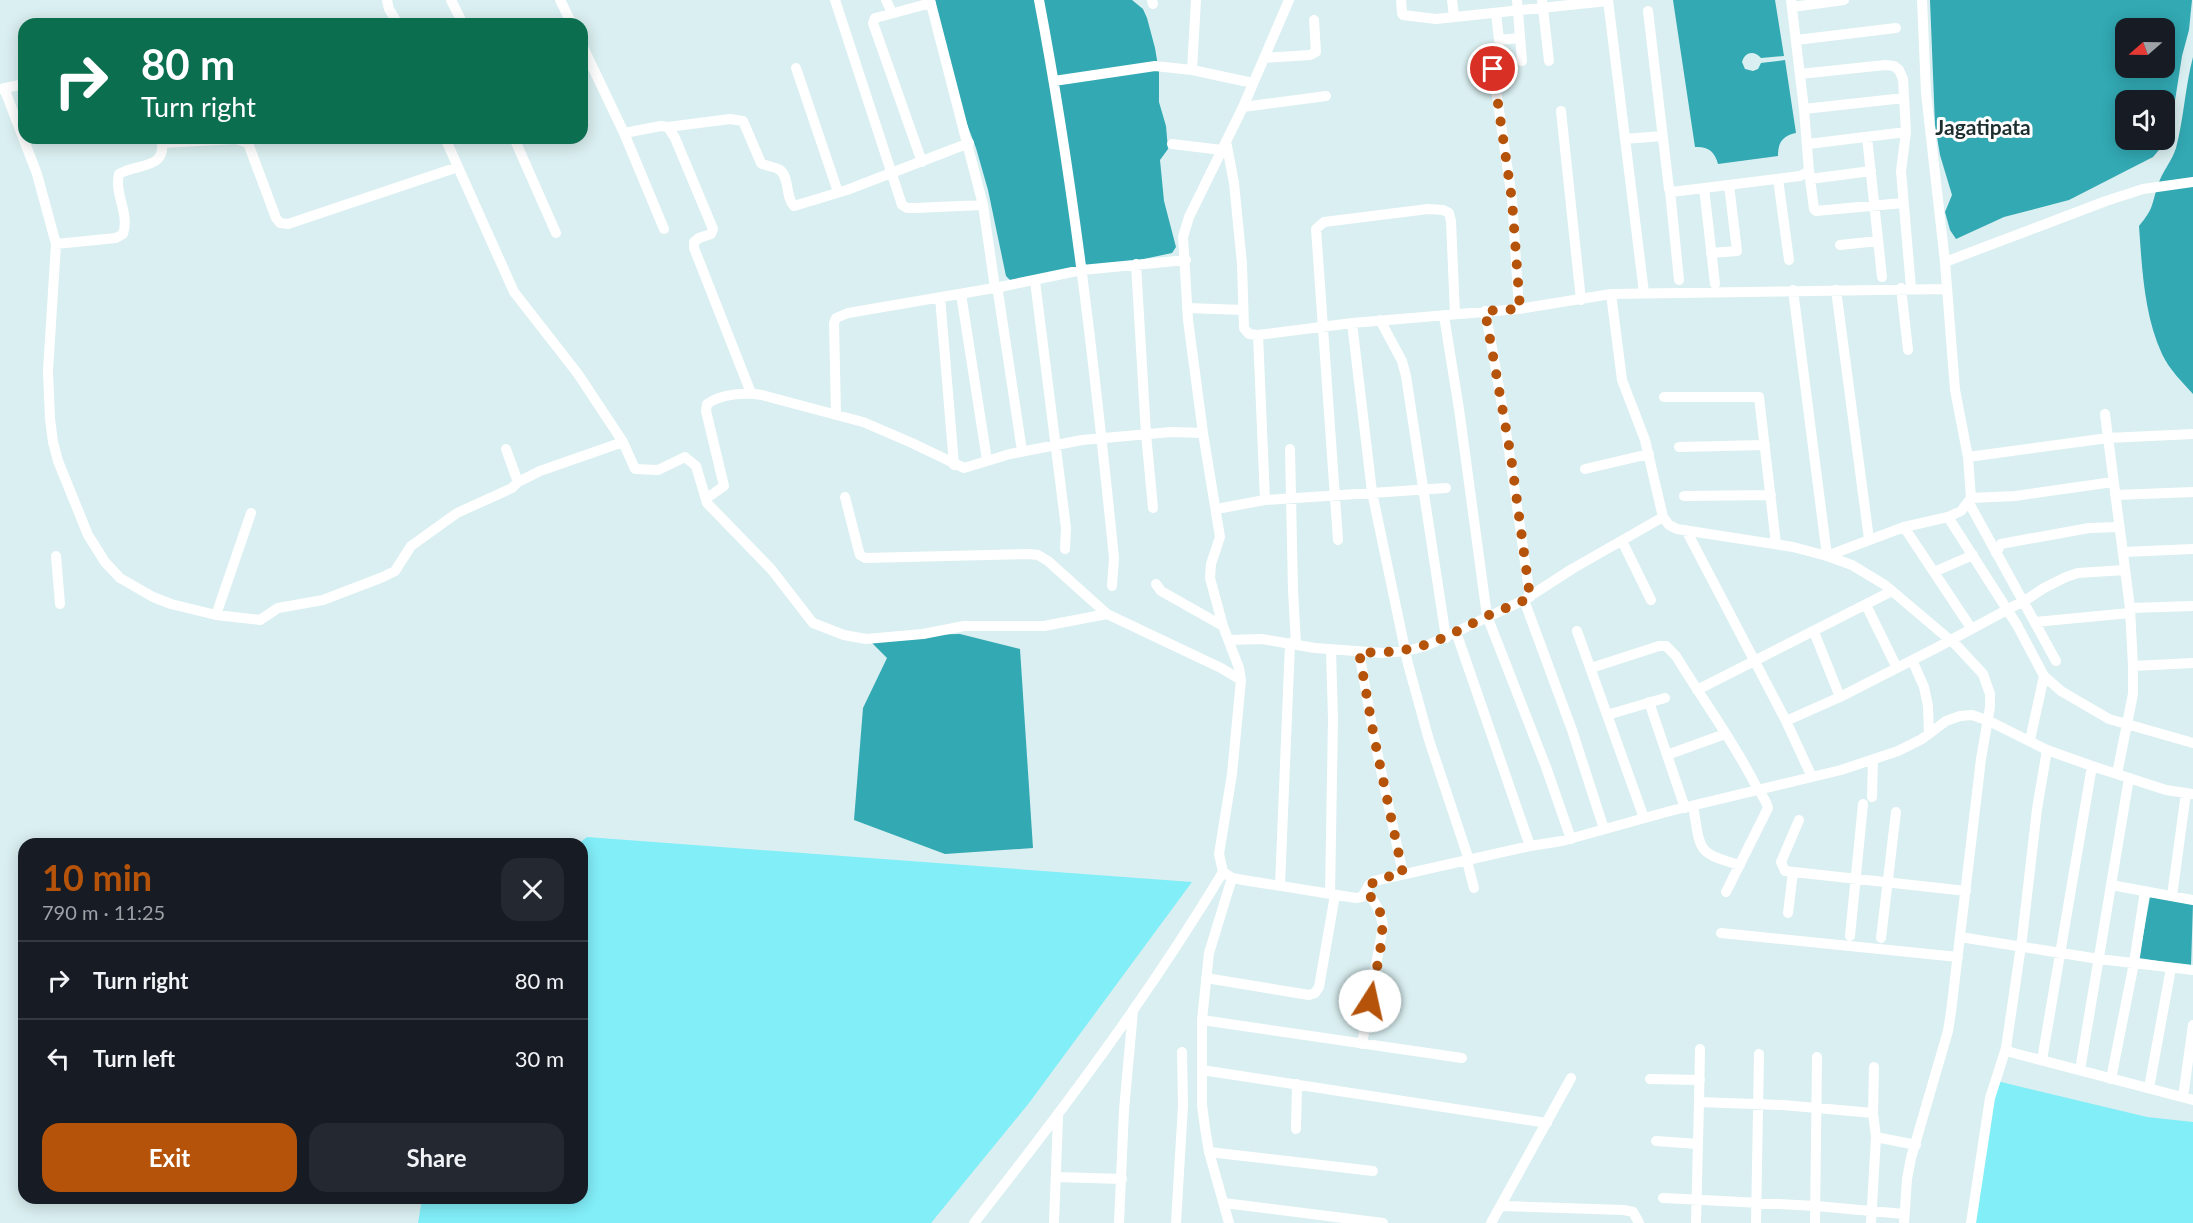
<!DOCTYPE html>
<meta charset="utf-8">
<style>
body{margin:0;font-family:Lato,sans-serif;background:#242831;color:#f1f3f6;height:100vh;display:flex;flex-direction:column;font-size:22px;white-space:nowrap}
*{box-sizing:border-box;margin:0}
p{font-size:20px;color:#9ea1a6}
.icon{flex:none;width:33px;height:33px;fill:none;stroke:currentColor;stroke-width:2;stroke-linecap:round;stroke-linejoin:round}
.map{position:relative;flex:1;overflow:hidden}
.side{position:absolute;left:18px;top:838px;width:570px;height:366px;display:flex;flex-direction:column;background:#171b24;border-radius:18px;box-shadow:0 3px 15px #0003}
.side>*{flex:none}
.banner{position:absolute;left:18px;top:18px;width:570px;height:126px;border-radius:18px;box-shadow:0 3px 15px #0003;background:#0b6e4f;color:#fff;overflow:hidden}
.needle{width:39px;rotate:250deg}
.controls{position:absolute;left:2115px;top:18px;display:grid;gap:12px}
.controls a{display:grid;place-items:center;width:60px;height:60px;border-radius:12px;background:#171b24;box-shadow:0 3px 15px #0003;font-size:30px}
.pin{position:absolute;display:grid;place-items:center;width:51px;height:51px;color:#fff;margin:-26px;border:3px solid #fff;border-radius:50%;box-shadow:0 2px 6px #0007}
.me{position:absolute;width:66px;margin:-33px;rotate:10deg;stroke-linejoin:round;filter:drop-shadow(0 0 4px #0008)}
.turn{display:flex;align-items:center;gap:21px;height:126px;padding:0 24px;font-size:27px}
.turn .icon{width:78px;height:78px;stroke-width:2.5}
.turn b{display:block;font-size:42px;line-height:51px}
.round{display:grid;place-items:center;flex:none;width:63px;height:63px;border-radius:18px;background:#242831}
.head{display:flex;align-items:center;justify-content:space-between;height:102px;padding:0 24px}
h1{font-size:36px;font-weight:700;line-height:45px;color:#b45309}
.cta{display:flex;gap:12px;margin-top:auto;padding:12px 24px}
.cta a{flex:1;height:69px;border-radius:18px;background:#b45309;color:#fff;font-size:24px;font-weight:700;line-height:69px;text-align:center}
.cta a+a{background:#242831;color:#f1f3f6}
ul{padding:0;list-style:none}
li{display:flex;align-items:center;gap:18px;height:78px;padding:0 24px;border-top:2px solid #363941}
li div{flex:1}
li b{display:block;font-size:22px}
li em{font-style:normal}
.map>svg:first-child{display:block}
.green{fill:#82eef8}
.water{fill:#32a9b3;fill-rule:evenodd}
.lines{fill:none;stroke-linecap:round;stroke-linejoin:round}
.street{stroke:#fff;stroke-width:10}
.route{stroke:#b45309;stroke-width:10;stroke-dasharray:0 18}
.labels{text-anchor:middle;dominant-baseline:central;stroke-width:6;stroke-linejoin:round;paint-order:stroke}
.district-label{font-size:21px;font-weight:bold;fill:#1e2f30;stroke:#fff}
</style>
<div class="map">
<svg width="2193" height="1223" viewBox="0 0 2193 1223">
<rect width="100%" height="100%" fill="#daeff1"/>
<path class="green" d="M587,837L1192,882L1029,1103L931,1223H418L422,1199L582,1198V844H578Z
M1997,1081L2147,1117L2193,1122V1223H1975Z"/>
<path class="water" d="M934,0H1132L1143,9L1147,18L1155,48L1159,72V102L1166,126L1168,149L1160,160L1164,201L1176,247L1172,253L1125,263L1011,281L1006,276L988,190L976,148L959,103Z
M1673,0H1775L1784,56L1761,58C1754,50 1745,52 1742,62L1745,69L1753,71L1758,69L1761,63L1785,60L1796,133C1782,136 1778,143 1778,156L1718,164C1715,151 1707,146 1695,147Z
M1930,0H2192L2189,30L2182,56L2171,126L2164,144L2153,157L2069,200L2004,217L1956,239L1950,230L1945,212L1952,195L1940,155L1935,125ZM2126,28H2164V68H2126ZM2126,100H2164V140H2126Z
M2193,57V394C2182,382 2169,369 2162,354C2144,315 2142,268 2139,226C2154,208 2151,206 2158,185C2162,172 2172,161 2176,148C2184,118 2185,87 2193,57Z
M960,634L1020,649L1033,848L945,854L854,820L863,708L887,658L869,640L873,636Z
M2150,897L2193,904L2191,966L2139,958Z"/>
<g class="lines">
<path class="street" d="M387,0L389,9L398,24
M451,0L463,24
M560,0L572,24
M835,0L902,205L907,208H915L983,205
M886,0L892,13
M930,0L983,205L995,288
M1039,0C1074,184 1095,371 1114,558L1112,586
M1152,0L1153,4
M1289,0L1243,107L1189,217L1183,237L1188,320L1203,433L1220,537L1211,564L1210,578L1223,626L1239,668L1241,680L1232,774L1219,854L1223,872L1232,878L1243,880L1356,898L1362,897L1369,885L1374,881L1530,846L1562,841L1670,811L1841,770L1898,751L1922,739L1946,721L1960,716L1972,715L1989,721L2047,750L2092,766L2166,790L2193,794
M1401,0L1402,13L1403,15L1436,19L1608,1
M1452,0L1454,17
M1517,0L1522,61
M1542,0L1549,61
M1608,0L1644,293
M1792,7L1844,0
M1648,11L1669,189L1672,192L1800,176L1809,171L1804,109L1791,0
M1496,13L1499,40L1520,38
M1796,40L1896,28
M582,45L624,133L664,229
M1264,58L1310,55L1316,52L1314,20
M796,68L838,192
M1493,69L1512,199L1519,309
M1192,70L1196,0
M1800,74L1885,65L1894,66L1899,70L1903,79L1906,132L1901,171L1911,288
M1054,81L1155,66L1192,70L1253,83
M4,88L37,174L56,244L48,371L50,419L53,442L58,461L88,535L105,562L120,578L153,597L171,604L216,615L260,620L278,608L323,600L383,577L395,571L411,546L457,513L512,488L518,482L506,449
M0,89L24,84
M1243,107L1326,96
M1804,109L1904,98
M1561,111L1581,300
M668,127L730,119L743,121L761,163C767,167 774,166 780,170C790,178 785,197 794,206L847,190L969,143
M624,133L661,126L668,127L675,138L713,229L711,234L699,238L694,242V248L751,393
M1867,137L1882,277
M445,138L514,292L578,374L623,442L635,469L658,470L685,457L696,466L707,503
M514,138L556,233
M1625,139L1662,136
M1226,141L1234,183L1242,264L1244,328L1249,334L1258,335L1352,323L1519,309L1611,294L1946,289
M162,143L236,139L248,143L276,218L280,223L288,224L458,167
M1172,144L1222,150
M1808,144L1906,132
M922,162L873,23L875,18L879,17L931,3
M1809,171L1814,209L1816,211L1903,203
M1778,179L1789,260
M1810,179L1871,171
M1704,188L1715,284
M1670,191L1679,280
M56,244L116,238L123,234C130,213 114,195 119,174C137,163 169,170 161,138
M1840,245L1878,241
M1711,253L1737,251L1729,185
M1945,262L2106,201L2143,189L2193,182
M1136,264L1146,434L1153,508
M1035,281L1066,528L1065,549
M1901,288L1908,350
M1793,290L1827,556L1904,527L1948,517L1961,511L1971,498L1968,457L1955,390L1945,262L1926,93L1922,0
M1836,290L1869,539
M961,294L987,460
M1611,294L1622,380L1645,440L1663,517L1669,525L1677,529L1793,547L1827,556L1852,565L1885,585L1957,646L1983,674L1990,694V707L1981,759L1951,1012L1948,1031L1911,1158L1907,1179L1904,1223
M940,297L954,465
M1187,308L1243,310
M1485,311C1504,406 1516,501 1530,597
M1444,316L1459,409L1487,616L1546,767L1571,839
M1380,320L1402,361L1406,376L1446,638
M1352,323L1372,492L1408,664L1429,740L1469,860
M1258,335L1265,500
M1664,397H1759L1776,544
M836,414L834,323L836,318L848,313L1000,287
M2105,414L2130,608L2133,666V694L2117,774
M1679,447L1765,445
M1290,449L1293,590L1296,644
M1022,451L998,292L1000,287L1082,270L1186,260
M1968,457L2108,438L2193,434
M1585,469L1649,454
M518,482L540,471L623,442
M2115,495L2193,492
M1684,496L1771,495
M845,497L858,548L860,555L865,558L1028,554L1038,555L1048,561L1107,614L1221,668L1241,680
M1971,498L2015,496L2113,482
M1969,503L2056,661
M1222,508L1265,500L1446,488
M1948,517L2017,625L2044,676L2061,691L2109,719L2193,743
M1904,527L1971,628
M1686,530L1785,719L1812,777
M1338,540L1316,229L1324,222L1428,209L1443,210L1449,213L1451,221L1455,314
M1622,541L1651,600
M2123,552L2193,549
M1996,553L2001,544L2006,543L2089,528L2119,527
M56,556L60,604
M1934,572L1973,555
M1156,584L1161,591L1223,626
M1524,600L1572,730L1604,829
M1866,605L1897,668
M2130,608L2193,606
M1107,614L1044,626H964L923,634L866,639L844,635L813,623L771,569L707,503V498L724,486L706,411L707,404C721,394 745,392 762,395L863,422L912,443L964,468L1010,454L1082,440L1171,432L1203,433
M216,615L251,513
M2035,622L2130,613
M1577,631L1644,818
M1456,632L1530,846
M1814,632L1840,697
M1229,640L1262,639L1315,648L1383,653L1406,651L1426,646L1524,600L1572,569L1663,517
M1359,652L1374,737L1403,874
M1912,660L1924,687L1928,706L1929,734
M2133,666L2193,663
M1591,668L1659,646H1666L1676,656C1702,699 1732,739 1755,784C1759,792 1766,799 1768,808L1726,892
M1697,690L1892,591
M1649,702L1685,808
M1607,715L1665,698
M1786,721L1840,697L1938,647L2029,598L2044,588L2066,577L2078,573L2125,570
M2030,740L2044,676
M2047,750L2037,809L2022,939L2006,1048L2010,1052L2193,1100
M1667,755L1725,734
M1872,797L1873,760
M1693,806C1701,850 1695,853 1740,865
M1799,820L1781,862L1785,871L1966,891
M1467,861L1474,888
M2111,885L2193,900
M1280,886L1290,643
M1330,894L1333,719L1331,650
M2172,896L2186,793
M1788,913L1793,872
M1721,933L1958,957
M1850,936L1863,804
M1960,937L2099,959L2193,970
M1881,938L1896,812
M1206,978L1309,995L1315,993L1319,987L1335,895
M1202,1020L1462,1058
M1362,1044L1383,926C1381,912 1376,903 1366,892
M2042,1060L2092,766
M1202,1070L1547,1123
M2080,1070L2129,778
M1650,1079L1700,1080
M2111,1079L2134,963L2145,891
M2149,1088L2171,968
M2183,1097L2193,1025
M1699,1102L1700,1049
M1873,1113L1874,1067
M1296,1129L1297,1084
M1656,1141L1698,1144
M1209,1152L1373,1171
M1056,1177L1122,1179
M1663,1198L1816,1206L1904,1214
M1224,1203L1383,1223
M1502,1206L1624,1210L1633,1212L1639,1223
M974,1223C1063,1110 1149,995 1223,872
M1054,1223L1058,1117
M1119,1223L1124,1110L1133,1011
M1176,1223L1183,1105L1182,1052
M1229,1223L1209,1152L1205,1128L1202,1105V1020L1209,953L1232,878
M1491,1223L1571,1078
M1696,1223L1699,1102L1783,1105L1873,1113L1876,1137L1916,1145
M1756,1223L1759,1054
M1815,1223L1817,1057
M1871,1223L1876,1137
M1971,1223L1990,1098L2006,1048"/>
</g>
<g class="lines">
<path class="route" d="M1370,1001C1374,978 1386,937 1381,916C1379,906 1373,899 1366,892C1372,877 1389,877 1403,874L1374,737L1359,652C1416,655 1438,641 1487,616C1501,609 1517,605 1530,597L1511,457L1485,311L1520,309L1512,200L1493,69"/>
</g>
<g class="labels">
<g class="district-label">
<text x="1983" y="126">Jagatipata</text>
</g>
</g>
</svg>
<div class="controls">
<a><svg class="needle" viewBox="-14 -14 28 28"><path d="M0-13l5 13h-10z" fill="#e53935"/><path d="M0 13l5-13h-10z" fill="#9ea1a6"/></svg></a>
<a><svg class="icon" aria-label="sound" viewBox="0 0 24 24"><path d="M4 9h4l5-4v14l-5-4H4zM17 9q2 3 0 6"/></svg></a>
</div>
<div class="pin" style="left:1493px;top:69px;background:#d93025"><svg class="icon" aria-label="arrive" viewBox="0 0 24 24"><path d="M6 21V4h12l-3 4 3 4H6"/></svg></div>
<svg class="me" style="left:1370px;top:1001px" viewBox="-20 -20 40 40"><circle r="19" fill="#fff"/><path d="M0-13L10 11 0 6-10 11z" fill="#b45309"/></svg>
<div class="banner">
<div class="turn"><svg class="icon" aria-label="right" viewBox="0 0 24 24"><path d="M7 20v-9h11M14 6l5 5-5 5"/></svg><div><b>80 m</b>Turn right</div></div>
</div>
<section class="side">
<div class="head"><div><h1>10 min</h1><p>790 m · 11:25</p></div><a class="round"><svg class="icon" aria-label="close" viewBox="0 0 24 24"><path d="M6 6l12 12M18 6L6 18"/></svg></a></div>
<ul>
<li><svg class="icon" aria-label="right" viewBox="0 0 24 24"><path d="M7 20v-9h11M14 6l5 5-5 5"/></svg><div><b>Turn right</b></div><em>80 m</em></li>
<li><svg class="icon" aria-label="left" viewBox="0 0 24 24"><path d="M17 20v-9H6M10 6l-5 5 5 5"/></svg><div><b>Turn left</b></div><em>30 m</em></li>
</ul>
<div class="cta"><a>Exit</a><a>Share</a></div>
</section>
</div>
